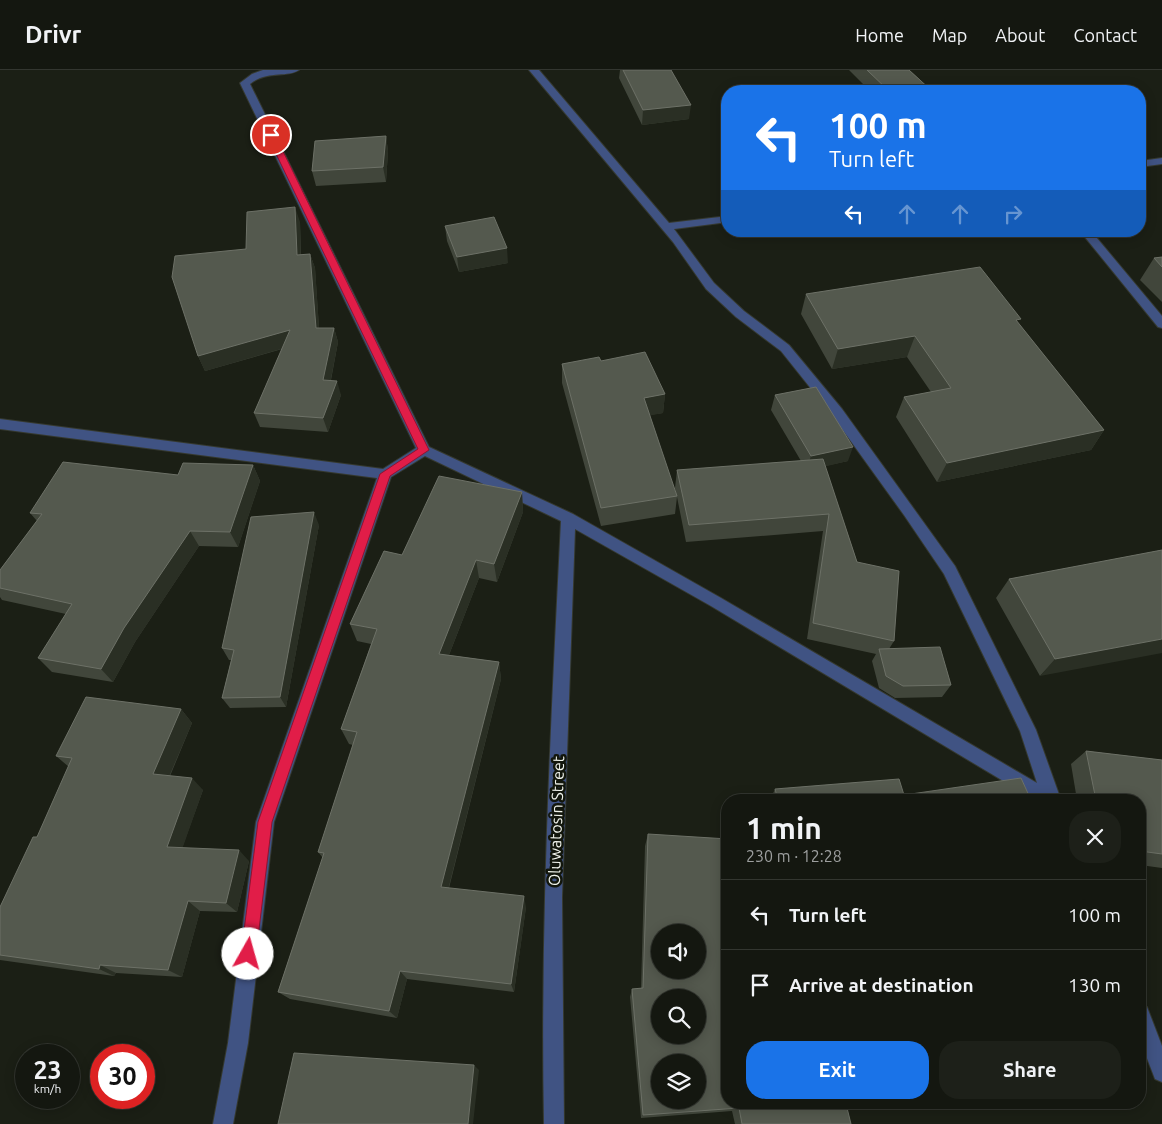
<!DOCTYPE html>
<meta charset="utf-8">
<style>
body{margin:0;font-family:Ubuntu,sans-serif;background:#1d2019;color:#f1f3f6;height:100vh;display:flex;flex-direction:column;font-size:19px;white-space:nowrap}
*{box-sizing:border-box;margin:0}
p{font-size:16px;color:#9d9f9f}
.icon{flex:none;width:28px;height:28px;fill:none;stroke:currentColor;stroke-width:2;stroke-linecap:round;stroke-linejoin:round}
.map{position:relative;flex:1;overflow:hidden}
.details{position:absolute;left:721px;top:724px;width:425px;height:315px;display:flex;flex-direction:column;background:#141710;border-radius:20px;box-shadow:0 2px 12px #0003,0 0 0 1px #333630}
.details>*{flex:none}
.guide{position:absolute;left:721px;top:15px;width:425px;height:152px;border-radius:20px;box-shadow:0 2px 12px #0003,0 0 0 1px #333630;background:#1a73e8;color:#fff;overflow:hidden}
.buttons{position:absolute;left:651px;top:854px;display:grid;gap:10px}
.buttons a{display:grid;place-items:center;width:55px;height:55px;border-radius:50%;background:#141710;box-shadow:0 2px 12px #0003,0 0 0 1px #333630;font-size:25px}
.speed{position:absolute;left:15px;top:974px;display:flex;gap:10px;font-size:25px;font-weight:700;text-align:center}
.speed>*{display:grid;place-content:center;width:65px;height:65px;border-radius:50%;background:#141710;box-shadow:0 2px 12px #0003,0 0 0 1px #333630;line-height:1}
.speed small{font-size:12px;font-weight:400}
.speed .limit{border:8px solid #d22;background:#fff;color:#111}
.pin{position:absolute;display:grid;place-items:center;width:42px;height:42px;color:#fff;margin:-21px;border:2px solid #fff;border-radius:50%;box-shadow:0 1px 5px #0007}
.me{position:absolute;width:55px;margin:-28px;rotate:7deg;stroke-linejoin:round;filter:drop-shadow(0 0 4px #0008)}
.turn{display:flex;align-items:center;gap:18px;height:105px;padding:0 25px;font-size:22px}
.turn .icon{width:65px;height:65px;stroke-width:2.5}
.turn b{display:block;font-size:35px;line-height:42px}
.lanes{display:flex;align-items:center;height:48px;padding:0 25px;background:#0003;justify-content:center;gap:25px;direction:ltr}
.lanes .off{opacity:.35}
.round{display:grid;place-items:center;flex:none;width:52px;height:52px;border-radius:20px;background:#1d2019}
.summary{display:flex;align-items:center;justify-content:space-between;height:85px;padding:0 25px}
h1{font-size:30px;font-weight:600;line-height:38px}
.cta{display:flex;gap:10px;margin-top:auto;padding:10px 25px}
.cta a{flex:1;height:58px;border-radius:20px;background:#1a73e8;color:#fff;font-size:20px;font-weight:600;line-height:58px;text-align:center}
.cta a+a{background:#1d2019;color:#f1f3f6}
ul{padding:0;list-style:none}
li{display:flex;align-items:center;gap:15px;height:70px;padding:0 25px;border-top:1px solid #333630}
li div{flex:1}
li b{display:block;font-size:19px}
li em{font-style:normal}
header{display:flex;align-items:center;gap:30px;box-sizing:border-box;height:70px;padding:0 25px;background:#141710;border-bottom:1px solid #333630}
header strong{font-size:24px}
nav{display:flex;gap:28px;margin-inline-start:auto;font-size:18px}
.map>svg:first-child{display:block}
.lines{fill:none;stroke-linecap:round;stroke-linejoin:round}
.street-casing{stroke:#35392f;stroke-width:2}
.street{fill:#405383;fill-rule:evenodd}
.wall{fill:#41463b}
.shaded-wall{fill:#2a2f24}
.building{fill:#54594e;stroke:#6d7167;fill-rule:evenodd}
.route{fill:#e11d48;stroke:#92132f}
.labels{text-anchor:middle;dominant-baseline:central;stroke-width:5;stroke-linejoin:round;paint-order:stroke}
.street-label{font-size:16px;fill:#f1f4ed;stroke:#12160c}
</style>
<header>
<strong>Drivr</strong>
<nav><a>Home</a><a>Map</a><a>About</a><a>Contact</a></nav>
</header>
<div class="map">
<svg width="1162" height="1054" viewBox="0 0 1162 1054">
<rect width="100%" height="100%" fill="#1b1f15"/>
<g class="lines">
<g class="street-casing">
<path id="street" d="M263,0H299C287,8 267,0 250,14L429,377L573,444L721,528L1037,713L1020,661L944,504L904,445L832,345L781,281L736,247L706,219L673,172L529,0H539L669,153L728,146V152L674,159L714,213L744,241L789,275L842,339L955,496L1036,660L1061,730H1035L711,536L575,459L562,827L564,1054H544C540,853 551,652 561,451L425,386L391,407L274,752L248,973L233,1054H213L228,973L256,752L377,408L0,359V349L383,399L416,378L240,13L252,4Z
M1162,88V94L1140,97V91Z
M1080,161H1091L1162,246V258L1158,257Z
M1140,934L1147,937L1162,976V1012L1155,1009L1140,970Z"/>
</g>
<use href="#street" class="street"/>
</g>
<path class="wall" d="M620,0H671L689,49L642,55L619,8Z
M849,0H909L932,21H870Z
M386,66L388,81L386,112L316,116L312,101Z
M300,152L301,185L310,184L315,198L319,258H334L338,272L331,310L341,325L328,362L260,357L254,343L282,279L205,301L198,286L246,179Z
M445,156L508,193L459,202L447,171Z
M1162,187V232L1140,210L1154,188Z
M806,224L1018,253L1104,360L1091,380L937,412L896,347L904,327L931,322L907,287L832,299L801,244Z
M601,291L665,324L663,343L649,345L676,425L675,418L677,400L801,391L771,340L775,325L848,391L825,396L857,492L894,571L889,579L951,615L942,627L895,628L879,618L872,591L876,584L807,569L823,461L686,472L677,427L675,444L601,456L562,313V294Z
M253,395L260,411L238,477L199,476L135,572L113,612L52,602L38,588L66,544L2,530L0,527V500L37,451L30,443L178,405Z
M522,422L523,442L497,512L479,508L449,585L499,592L501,609L449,818L526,837L514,922L407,909L397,948L290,929L278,922L323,788L318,782L353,675L349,674L341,659L371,574L357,571L350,554L402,485Z
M319,455L286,637L230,638L222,628L231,590H229L222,578Z
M1162,480L1040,606L996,528L1009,509Z
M181,639L192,653L170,706L203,720L182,778L249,791L237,842L200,841L182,907L116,903L114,906L0,890V837L37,767L69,697L56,686Z
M1086,681L1162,690V798L1140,795V730H1077L1071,694Z
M775,719L904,725L1031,730H770Z
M648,764L728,1032H890L847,1040L851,1054H735L732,1041L641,1048L630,927L632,919L641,918L645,776Z"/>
<path class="shaded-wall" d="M691,35L689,49L642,55L643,40Z
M386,66L388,81L386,112L383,97Z
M295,137L300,152L301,200L297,185Z
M507,178L508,193L459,202L457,187Z
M310,184L315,198L320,272L316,258Z
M334,258L338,272L328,324L323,310Z
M290,260L295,275L205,301L198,286Z
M915,266L907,287L832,299L838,279Z
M337,311L341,325L328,362L323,348Z
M665,324L663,343L642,347L644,328Z
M1104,360L1091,380L937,412L947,393Z
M853,377L848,391L806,401L811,386Z
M253,395L260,411L238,477L230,462Z
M522,422L523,442L497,512L494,494Z
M314,442L319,455L286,637L280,627Z
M190,461L199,476L135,572L113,612L101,599L124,558Z
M476,490L479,508L443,600L439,584Z
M1162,569V583L1040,606L1055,589Z
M499,592L501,609L446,828L441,817Z
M181,639L192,653L165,716L153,704Z
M192,708L203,720L179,788L167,777Z
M239,780L249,791L237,842L226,833Z
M524,826L526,837L514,922L511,914Z
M188,831L200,841L182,907L168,900Z
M100,895L116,903L114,906L99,899Z
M400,901L407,909L397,948L389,941Z
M474,995L479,1000L473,1054H468Z"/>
<path class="building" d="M623,0H671L691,35L643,40Z
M867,0H909L932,21H889Z
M386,66L383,97L312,101L315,71Z
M295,137L297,185L310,184L316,258H334L323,310L337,311L323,348L254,343L290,260L198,286L172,207L175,186L246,179L247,142Z
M494,147L507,178L457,187L445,156Z
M1162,187V197L1154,188Z
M980,197L1021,249L1016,250L1104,360L947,393L904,327L951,318L915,266L838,279L806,224Z
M645,282L665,324L644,328L677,426L601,438L562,294L599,287L601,291Z
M816,317L853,377L811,386L775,325Z
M823,389L857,492L899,501L894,571L813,553L829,444L689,455L677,400Z
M63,392L178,405L183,393L253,395L230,462L190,461L124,558L101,599L38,588L72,534L0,518V500L42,444L30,443Z
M439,406L522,422L494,494L476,490L439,584L499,592L441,817L524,826L511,914L400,901L389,941L278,922L324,783L318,782L357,662L341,659L377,559L350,554L384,481L402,485Z
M314,442L280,627L222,628L234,580L222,578L251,447Z
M1162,480V569L1055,589L1009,509Z
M940,577L951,615L903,616L886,606L879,579Z
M86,627L181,639L153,704L192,708L167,777L239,780L226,833L188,831L168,900L100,895L99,899L0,885V837L33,767H37L72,688L56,686Z
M1086,681L1162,690V784L1140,781V730H1096Z
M1021,708L1031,730H778L775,719L899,709L904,725Z
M648,764L728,769V1032H880L847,1038L851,1054H742L739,1038L643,1045L632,919L643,918ZM660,862H698V900H660ZM660,928H698V965H660ZM660,992H698V1030H660Z
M294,983L474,995L468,1054H278Z"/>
<path class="route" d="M271,63L275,65L429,380L390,406L272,752L256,884L253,889L248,891L243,889L241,884L258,752L380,404L418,379L267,65Z"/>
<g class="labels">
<g class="street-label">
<text transform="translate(556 751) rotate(-88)">Oluwatosin Street</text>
</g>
</g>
</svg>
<div class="buttons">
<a><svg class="icon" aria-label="sound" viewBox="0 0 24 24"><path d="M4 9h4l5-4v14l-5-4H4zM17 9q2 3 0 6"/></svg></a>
<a><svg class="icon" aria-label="search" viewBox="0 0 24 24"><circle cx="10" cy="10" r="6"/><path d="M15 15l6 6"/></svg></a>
<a><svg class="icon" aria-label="layers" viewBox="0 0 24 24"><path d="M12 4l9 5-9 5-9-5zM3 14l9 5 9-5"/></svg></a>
</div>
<div class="speed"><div>23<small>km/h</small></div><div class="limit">30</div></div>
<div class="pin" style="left:271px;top:65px;background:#d93025"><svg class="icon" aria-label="arrive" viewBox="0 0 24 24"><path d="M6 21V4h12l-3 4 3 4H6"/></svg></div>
<svg class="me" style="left:248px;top:884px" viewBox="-20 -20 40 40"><circle r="19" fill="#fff"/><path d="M0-13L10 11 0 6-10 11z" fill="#e11d48"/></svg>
<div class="guide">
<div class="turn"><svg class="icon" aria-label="left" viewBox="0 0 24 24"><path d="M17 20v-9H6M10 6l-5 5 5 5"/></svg><div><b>100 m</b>Turn left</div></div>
<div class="lanes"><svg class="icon" aria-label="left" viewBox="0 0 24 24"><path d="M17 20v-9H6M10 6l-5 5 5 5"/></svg><svg class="icon off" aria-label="ahead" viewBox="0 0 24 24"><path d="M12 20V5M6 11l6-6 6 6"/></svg><svg class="icon off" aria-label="ahead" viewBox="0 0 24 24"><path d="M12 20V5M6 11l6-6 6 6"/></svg><svg class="icon off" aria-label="right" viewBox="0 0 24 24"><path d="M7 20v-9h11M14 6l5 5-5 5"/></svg></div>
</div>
<section class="details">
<div class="summary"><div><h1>1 min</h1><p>230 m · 12:28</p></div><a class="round"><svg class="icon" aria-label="close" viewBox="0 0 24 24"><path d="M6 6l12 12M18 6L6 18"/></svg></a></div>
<ul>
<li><svg class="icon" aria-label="left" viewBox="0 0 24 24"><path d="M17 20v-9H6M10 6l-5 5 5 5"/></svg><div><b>Turn left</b></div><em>100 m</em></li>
<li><svg class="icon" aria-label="arrive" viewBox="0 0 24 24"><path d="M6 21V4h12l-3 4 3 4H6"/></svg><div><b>Arrive at destination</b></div><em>130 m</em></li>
</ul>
<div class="cta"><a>Exit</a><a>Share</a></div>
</section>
</div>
